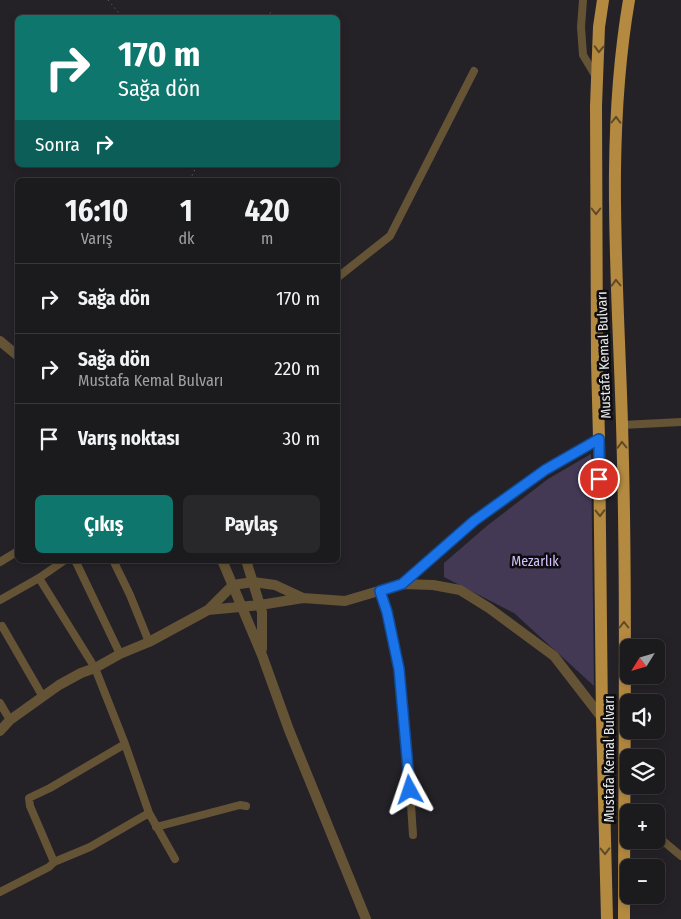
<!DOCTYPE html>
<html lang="tr">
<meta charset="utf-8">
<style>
body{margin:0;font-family:"Fira Sans Condensed",sans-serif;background:#28272a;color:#f1f3f6;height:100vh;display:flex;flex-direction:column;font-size:19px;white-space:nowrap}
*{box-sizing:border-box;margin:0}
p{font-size:16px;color:#a0a1a4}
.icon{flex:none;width:28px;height:28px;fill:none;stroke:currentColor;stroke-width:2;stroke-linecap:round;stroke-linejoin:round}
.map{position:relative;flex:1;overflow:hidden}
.side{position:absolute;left:15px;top:178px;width:325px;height:385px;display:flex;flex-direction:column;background:#1b1a1d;border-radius:8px;box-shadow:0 2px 8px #0003,0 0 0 1px #39383b}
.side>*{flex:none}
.hud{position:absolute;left:15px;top:15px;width:325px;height:152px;border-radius:8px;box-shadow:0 2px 8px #0003,0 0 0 1px #39383b;background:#0f766e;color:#fff;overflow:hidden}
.needle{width:32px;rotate:233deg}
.buttons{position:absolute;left:620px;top:639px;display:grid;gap:10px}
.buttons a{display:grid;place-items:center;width:45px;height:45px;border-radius:8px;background:#1b1a1d;box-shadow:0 2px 8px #0003,0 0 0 1px #39383b;font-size:25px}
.pin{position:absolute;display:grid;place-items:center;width:42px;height:42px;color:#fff;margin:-21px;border:2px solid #fff;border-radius:50%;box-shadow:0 1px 5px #0007}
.me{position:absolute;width:55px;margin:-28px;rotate:355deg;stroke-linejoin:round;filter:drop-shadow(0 0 4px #0008)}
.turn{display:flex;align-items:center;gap:18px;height:105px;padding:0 20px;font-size:22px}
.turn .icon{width:65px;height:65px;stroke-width:2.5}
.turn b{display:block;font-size:35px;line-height:42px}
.then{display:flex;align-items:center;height:48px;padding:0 20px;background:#0003;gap:10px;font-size:19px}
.eta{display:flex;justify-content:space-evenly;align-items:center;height:85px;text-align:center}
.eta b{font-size:30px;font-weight:700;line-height:35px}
.action{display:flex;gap:10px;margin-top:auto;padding:10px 20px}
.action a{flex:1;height:58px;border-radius:8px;background:#0f766e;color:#fff;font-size:20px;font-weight:700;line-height:58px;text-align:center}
.action a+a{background:#28272a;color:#f1f3f6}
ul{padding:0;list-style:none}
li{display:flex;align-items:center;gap:15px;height:70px;padding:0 20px;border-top:1px solid #39383b}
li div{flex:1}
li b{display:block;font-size:19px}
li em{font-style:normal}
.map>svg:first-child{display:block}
.green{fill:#433955}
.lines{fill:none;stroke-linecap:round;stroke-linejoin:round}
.path{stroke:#727175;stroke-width:1;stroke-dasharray:1 4;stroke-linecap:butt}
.minor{stroke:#655335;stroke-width:8}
.tertiary{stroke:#655335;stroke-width:10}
.trunk{stroke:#b48940;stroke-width:12}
.oneway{stroke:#604a27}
.route-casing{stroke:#114b97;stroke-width:12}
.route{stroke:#1a73e8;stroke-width:9}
.labels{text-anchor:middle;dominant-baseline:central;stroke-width:5;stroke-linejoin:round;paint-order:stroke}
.street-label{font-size:14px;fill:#e9e8eb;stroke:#0d0c0e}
.park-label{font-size:14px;fill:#d8c3fe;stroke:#0d0c0e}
</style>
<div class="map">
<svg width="681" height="919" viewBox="0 0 681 919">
<rect width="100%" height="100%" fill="#242227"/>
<path class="green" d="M591,454L594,686L514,613L444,577V563L488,525L548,479Z"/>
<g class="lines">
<path class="path" d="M108,0L123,18
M268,18L272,9
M190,180L197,165"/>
<path class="minor" d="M583,0L581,27L583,55L595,75
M338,277L390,236L474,71
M622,425L681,422
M75,560L120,654
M113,560L130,595L149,642
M0,562L18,551
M39,578L95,668L125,744L149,813L175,859
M380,591L387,612L399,669L403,719L409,774L413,835
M0,600L39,578L65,560
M2,626L43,697
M0,703L10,720
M156,827L240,805L246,806
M656,835L681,856
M54,862L30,806L29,798L50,788L125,744
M0,892L49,867L54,862L90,847L149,813"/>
<path class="tertiary" d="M0,341L18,356
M222,560L262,655L289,730L366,919
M246,560L262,612V649
M402,584L474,521L545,470L599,439
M208,610L260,605L303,598L345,601L402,584L433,585L460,590L489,608L554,656L602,718
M0,731L10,720L59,685L81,673L95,668L120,654L149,642L208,610L233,585L253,582L275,585L303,598"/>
<path class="trunk" d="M603,0L599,27L596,106L597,361L599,439L602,718L607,919
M624,919C624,754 627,589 622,424C618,283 605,140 629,0"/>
</g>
<defs><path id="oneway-chevron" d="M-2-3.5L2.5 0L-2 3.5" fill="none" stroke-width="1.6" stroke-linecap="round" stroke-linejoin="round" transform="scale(1.25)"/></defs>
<g class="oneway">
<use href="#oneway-chevron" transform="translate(599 49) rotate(92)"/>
<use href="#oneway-chevron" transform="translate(616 120) rotate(-89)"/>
<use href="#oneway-chevron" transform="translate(596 211) rotate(90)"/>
<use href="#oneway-chevron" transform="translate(616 283) rotate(-92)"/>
<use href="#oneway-chevron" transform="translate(622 445) rotate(-91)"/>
<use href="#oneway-chevron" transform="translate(600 513) rotate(89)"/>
<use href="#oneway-chevron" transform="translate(624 625) rotate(-90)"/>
<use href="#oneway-chevron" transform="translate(605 851) rotate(89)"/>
</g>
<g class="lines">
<g class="route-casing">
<path id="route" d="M410,790L399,669L387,612L380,591L402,584L474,521L545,470L599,439V479"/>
</g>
<use href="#route" class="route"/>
</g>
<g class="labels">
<g class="street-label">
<text transform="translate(604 355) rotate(-92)">Mustafa Kemal Bulvarı</text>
<text transform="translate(609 759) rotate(-90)">Mustafa Kemal Bulvarı</text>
</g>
<g class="park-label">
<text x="535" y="561">Mezarlık</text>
</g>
</g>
</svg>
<div class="buttons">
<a><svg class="needle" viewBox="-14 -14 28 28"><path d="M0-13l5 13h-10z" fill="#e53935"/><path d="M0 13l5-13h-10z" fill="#a0a1a4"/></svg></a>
<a><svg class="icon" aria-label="sound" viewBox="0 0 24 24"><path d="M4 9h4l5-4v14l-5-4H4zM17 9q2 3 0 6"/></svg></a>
<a><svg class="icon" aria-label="layers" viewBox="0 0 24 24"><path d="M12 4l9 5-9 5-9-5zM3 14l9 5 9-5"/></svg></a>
<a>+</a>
<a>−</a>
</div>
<div class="pin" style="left:599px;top:479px;background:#d93025"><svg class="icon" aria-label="arrive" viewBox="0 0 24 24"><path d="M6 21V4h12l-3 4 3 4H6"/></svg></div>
<svg class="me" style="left:410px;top:790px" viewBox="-20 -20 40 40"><path d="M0-17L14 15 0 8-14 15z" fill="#1a73e8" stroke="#fff" stroke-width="4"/></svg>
<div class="hud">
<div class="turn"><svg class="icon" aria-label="right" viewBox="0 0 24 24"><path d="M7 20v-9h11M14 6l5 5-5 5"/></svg><div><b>170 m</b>Sağa dön</div></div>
<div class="then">Sonra<svg class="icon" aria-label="right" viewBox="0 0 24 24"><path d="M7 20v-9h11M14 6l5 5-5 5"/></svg></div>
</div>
<section class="side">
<div class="eta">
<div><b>16:10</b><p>Varış</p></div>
<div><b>1</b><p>dk</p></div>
<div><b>420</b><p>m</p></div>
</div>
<ul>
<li><svg class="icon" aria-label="right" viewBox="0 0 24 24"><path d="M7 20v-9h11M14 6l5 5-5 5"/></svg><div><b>Sağa dön</b></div><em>170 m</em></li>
<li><svg class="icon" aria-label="right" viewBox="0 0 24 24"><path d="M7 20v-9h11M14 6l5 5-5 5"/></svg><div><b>Sağa dön</b><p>Mustafa Kemal Bulvarı</p></div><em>220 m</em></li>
<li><svg class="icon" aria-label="arrive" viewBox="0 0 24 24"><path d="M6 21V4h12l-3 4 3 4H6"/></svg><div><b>Varış noktası</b></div><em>30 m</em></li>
</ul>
<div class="action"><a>Çıkış</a><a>Paylaş</a></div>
</section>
</div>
